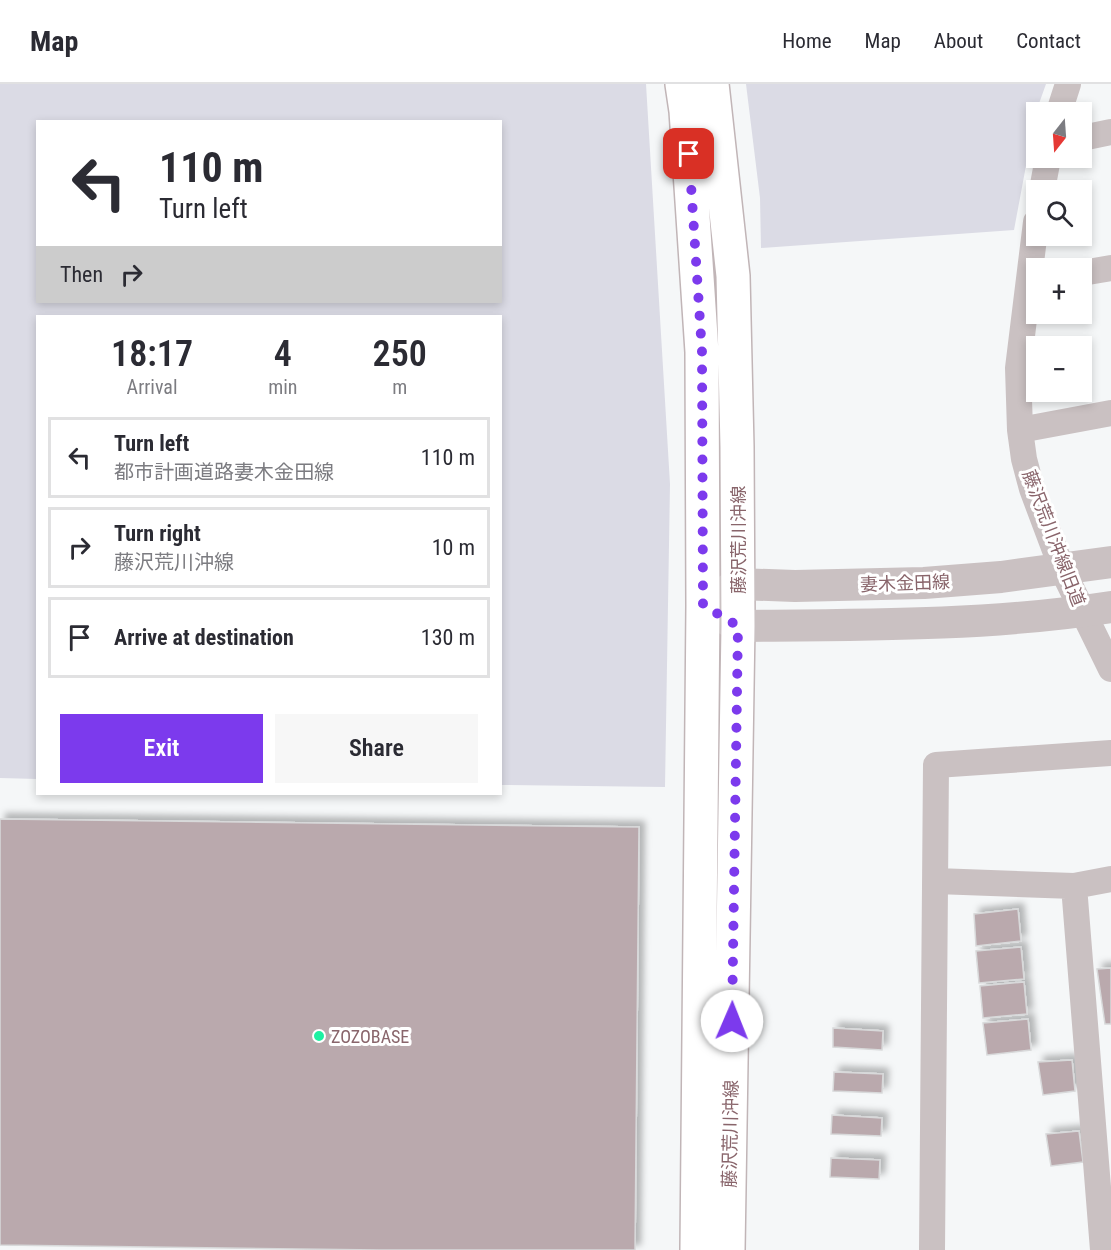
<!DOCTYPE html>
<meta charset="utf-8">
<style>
body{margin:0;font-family:"Roboto Condensed","Noto Sans JP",sans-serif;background:#f7f7f7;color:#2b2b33;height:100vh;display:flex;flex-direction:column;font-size:22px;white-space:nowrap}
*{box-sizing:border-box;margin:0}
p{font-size:20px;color:#7c7c81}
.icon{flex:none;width:33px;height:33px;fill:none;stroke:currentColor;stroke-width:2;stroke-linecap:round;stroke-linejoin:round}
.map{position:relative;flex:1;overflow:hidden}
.panel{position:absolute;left:36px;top:231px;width:466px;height:480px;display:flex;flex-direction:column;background:#fff;border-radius:0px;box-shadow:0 3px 9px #0003}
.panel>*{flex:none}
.hud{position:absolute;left:36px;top:36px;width:466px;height:183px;border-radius:0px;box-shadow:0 3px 9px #0003;background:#fff;color:#2b2b33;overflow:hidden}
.needle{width:39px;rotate:197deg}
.fabs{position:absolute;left:1026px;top:18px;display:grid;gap:12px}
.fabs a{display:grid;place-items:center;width:66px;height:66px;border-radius:0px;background:#fff;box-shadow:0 3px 9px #0003;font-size:30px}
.pin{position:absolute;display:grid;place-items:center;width:51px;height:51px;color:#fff;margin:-26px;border-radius:12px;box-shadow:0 3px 9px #0006}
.me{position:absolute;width:66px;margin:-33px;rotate:1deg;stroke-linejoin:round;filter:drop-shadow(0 0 4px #0008)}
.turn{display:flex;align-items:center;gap:21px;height:126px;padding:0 24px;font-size:27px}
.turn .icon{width:78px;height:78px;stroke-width:2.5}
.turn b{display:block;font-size:42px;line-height:51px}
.then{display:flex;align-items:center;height:57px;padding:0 24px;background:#0003;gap:12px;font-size:22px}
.eta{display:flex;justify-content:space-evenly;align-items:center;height:102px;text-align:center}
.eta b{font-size:36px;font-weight:600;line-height:42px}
.primary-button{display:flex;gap:12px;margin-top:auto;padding:12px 24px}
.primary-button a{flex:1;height:69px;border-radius:0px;background:#7c3aed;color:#fff;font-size:24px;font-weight:600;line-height:69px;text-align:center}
.primary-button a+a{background:#f7f7f7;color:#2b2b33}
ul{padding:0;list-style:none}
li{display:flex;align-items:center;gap:18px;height:81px;margin:0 12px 9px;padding:0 12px;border:3px solid #e1e1e2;border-radius:0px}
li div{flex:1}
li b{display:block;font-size:22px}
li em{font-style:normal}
header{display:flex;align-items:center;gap:36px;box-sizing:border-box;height:84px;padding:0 30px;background:#fff;border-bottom:2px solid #e1e1e2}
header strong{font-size:28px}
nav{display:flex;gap:33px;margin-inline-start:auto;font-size:21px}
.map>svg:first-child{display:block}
.green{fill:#dbdbe5;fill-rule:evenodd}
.building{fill:#baa9ad;stroke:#d8d9da;stroke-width:1.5;filter:url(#shadow)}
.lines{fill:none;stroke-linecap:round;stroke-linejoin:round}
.secondary-casing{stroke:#c1b5b7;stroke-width:36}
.minor{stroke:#cac1c2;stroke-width:26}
.tertiary{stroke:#cac1c2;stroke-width:32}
.secondary{stroke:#fff;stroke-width:33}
.route{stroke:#7c3aed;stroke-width:10;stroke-dasharray:0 18}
.poi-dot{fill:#1df1a2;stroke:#fff;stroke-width:2}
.labels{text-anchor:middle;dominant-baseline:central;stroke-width:6;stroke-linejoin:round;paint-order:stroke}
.street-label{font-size:18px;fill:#89656b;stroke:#fff}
.poi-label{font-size:18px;fill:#89656b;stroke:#fff;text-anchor:start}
</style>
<header>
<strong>Map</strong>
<nav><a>Home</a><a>Map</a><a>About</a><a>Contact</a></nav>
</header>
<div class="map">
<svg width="1111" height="1166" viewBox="0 0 1111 1166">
<defs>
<filter id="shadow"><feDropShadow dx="5.5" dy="-5.5" stdDeviation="3" flood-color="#0004"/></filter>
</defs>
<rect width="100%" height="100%" fill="#f5f7f8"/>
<path class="green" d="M0,0H646L670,400L665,703L501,701V232H38L37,695L0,694ZM38,38H501V218H38Z
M746,0H1046L1036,28L1014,146L761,164L760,114Z"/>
<path class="building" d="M0,735L639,743L635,1166H379L0,1161Z
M1018,825L1021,857L976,862L974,830Z
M1021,863L1024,895L979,899L976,867Z
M1111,884V940H1105L1097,885Z
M1024,898L1027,930L983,934L980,902Z
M1028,935L1031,966L987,971L983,939Z
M833,944L883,947L882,966L833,963Z
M1072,976L1075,1007L1043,1011L1038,978Z
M834,988L883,990L882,1009L833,1007Z
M832,1031L882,1034L881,1052L831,1050Z
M1079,1047L1083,1078L1051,1082L1046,1050Z
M831,1074L880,1076L879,1095L830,1093Z"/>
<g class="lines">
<g class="secondary-casing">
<path id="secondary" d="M682,0L686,27L702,268L703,521L697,1166
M712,0L733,192L737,363L738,542L728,1166"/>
</g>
<path class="minor" d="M1059,28L1068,0
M1082,54L1111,48
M1042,106L1048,74
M1036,138L1018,284L1020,346L1024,375L1032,405L1062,485L1111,585
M1082,189L1111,184
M1020,346L1111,329
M936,797L1074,802L1111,795
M1074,802L1103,1166
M932,1166L936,681L1111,669"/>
<path class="tertiary" d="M1111,478L1001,493L924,499L795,502L738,500L703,521L738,542C863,541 988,542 1111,523"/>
<use href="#secondary" class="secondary"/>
</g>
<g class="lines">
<path class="route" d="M689,70L702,268L703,521L738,542L732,937"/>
</g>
<circle class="poi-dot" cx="319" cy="952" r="6"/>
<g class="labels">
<g class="street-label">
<text transform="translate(1054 454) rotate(69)">藤沢荒川沖線旧道</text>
<text transform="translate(738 456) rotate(-90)">藤沢荒川沖線</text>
<text transform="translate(905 499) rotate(-2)">妻木金田線</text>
<text transform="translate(730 1050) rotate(-89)">藤沢荒川沖線</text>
</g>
<g class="poi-label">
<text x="331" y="952">ZOZOBASE</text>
</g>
</g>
</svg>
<div class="fabs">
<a><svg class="needle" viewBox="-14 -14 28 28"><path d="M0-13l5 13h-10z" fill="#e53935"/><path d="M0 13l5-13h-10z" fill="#7c7c81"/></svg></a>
<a><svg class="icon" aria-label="search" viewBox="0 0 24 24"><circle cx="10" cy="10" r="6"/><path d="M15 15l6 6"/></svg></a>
<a>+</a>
<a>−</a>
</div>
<div class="pin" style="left:689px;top:70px;background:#d93025"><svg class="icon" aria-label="arrive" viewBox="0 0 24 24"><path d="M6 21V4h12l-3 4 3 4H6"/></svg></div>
<svg class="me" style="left:732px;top:937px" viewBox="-20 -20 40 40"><circle r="19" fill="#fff"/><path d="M0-13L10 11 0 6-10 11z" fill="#7c3aed"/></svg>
<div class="hud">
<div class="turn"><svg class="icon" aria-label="left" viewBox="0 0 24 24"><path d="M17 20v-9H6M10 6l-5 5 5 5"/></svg><div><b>110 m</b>Turn left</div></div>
<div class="then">Then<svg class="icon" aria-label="right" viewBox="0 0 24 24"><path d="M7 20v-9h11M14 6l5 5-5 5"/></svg></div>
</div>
<section class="panel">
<div class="eta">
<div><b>18:17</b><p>Arrival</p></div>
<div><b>4</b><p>min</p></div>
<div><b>250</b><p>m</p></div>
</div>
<ul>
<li><svg class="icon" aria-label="left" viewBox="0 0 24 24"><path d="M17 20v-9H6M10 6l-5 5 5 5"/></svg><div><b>Turn left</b><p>都市計画道路妻木金田線</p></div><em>110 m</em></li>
<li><svg class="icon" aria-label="right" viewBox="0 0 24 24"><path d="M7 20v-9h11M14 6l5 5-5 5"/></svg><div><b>Turn right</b><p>藤沢荒川沖線</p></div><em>10 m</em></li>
<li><svg class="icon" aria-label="arrive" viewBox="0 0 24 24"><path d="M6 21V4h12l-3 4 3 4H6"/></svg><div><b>Arrive at destination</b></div><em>130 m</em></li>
</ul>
<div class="primary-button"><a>Exit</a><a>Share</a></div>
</section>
</div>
